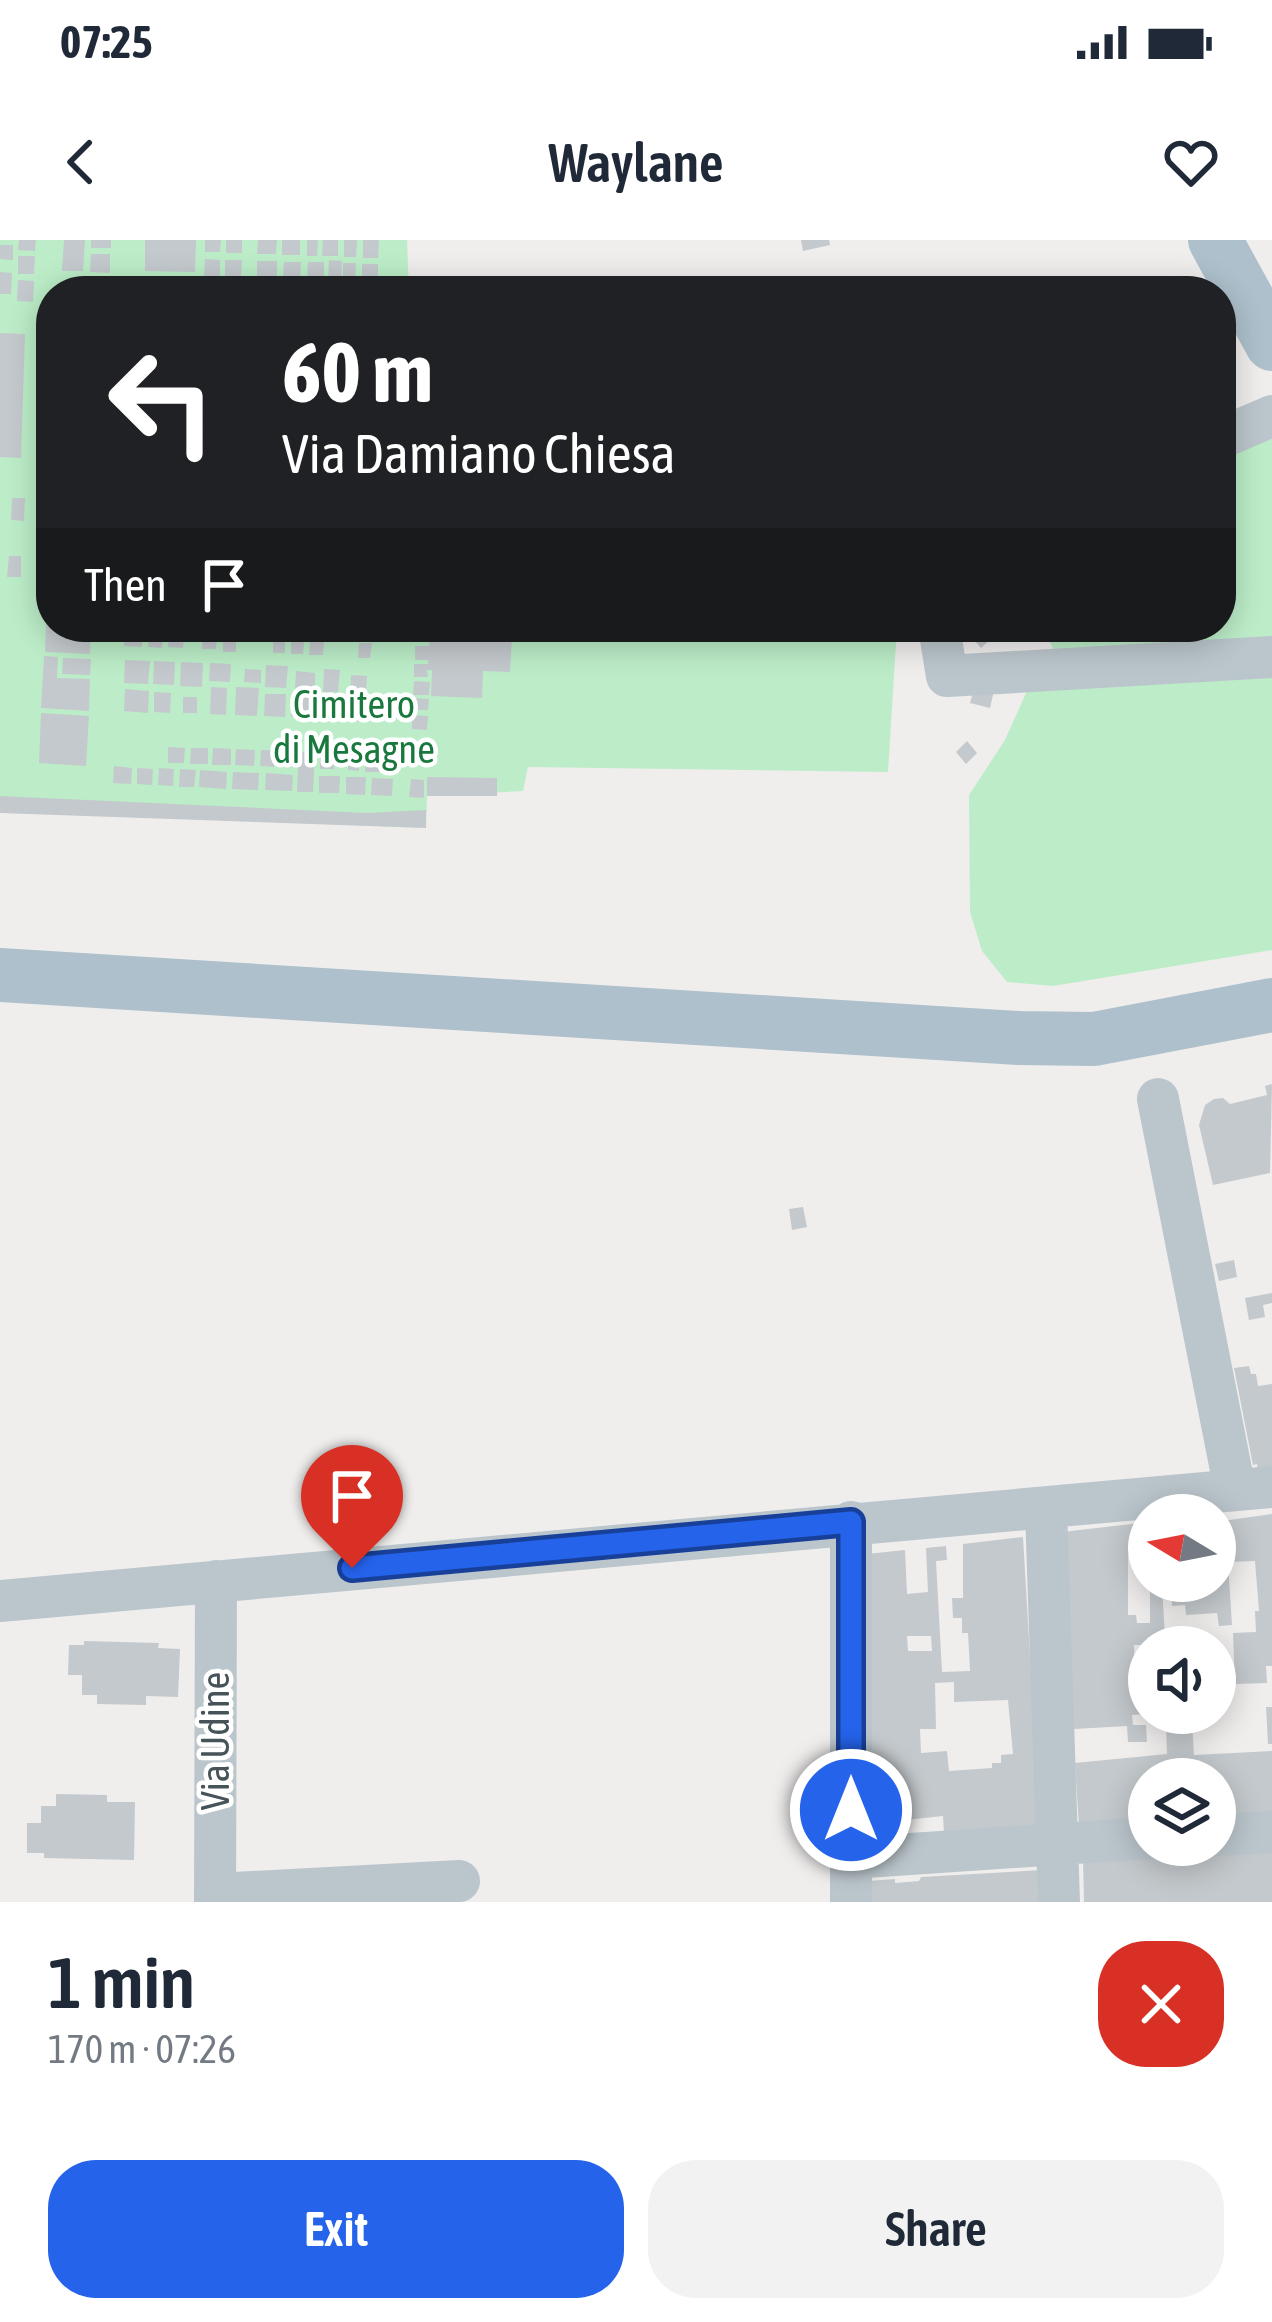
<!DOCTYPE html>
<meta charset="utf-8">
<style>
body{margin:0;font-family:"Asap Condensed",sans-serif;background:#f2f2f3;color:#1f2937;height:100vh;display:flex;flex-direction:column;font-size:45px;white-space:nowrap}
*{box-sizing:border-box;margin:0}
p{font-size:39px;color:#747a83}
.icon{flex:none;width:66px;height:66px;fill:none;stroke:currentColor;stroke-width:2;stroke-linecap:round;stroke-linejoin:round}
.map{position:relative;height:1662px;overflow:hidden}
.details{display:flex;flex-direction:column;background:#fff;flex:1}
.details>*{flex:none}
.hud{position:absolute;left:36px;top:36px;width:1200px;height:366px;border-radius:48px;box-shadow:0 6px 30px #0003;background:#202124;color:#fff;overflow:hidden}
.needle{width:78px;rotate:280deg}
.buttons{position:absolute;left:1128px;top:1254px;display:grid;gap:24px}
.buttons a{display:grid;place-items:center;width:108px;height:108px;border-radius:50%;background:#fff;box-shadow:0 6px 30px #0003;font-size:60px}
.pin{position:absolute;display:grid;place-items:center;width:102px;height:102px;color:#fff;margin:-123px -51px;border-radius:50% 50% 50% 0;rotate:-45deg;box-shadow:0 0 12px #0007}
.pin .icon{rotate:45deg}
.me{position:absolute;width:132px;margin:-66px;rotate:0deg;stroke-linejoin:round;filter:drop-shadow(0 0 9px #0008)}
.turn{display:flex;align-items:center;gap:42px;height:252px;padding:0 48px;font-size:54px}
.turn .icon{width:156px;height:156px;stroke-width:2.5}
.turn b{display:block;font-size:84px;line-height:102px}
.then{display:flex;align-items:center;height:114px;padding:0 48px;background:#0003;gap:24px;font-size:45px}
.round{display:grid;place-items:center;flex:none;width:126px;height:126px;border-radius:48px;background:#f2f2f3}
.head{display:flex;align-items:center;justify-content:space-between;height:204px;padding:0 48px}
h1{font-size:72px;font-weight:600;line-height:90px}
.button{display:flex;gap:24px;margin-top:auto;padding:24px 48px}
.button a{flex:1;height:138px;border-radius:48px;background:#2563eb;color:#fff;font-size:48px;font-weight:600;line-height:138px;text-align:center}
.button a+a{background:#f2f2f3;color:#1f2937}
.status{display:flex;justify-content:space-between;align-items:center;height:84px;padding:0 60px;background:#fff;direction:ltr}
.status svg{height:33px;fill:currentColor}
header{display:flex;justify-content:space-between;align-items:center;height:156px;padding:0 48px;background:#fff;font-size:54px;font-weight:600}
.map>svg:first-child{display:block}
.green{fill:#bcedc8}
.building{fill:#c4c9cd;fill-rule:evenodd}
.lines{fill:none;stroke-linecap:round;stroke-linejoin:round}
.minor{stroke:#bbc6cc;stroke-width:42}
.major{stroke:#adc0cb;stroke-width:54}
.route-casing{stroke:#184099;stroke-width:30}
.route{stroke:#2563eb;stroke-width:21}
.labels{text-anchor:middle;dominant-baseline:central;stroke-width:9;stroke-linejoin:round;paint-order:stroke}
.park-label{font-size:39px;fill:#19783d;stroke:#fff}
.street-label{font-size:39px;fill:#465359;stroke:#fff}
</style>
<div class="status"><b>07:25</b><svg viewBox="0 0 49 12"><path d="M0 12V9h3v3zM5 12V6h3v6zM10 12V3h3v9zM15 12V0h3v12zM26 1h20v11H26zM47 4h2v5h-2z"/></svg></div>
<header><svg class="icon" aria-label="back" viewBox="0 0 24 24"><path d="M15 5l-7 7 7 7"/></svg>Waylane<svg class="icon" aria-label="heart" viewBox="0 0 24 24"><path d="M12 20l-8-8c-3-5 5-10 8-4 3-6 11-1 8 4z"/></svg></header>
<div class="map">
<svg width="1272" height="1662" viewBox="0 0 1272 1662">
<rect width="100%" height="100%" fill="#f0eded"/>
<path class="green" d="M0,0H407L409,51H51V387H897L888,532L528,527L523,551L427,556L426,588L0,571Z
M1272,196V403L1055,413L1043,387H1221V208Z
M1272,433V710L1053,746L1007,742L982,711L970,672L969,555L1005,500L1027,451Z"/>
<path class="building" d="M19,0H36L35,11L18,10Z
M64,0H85L83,31H62Z
M91,0H111V8H91Z
M145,0H196L195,32L145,31Z
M205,0H221L220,12H205Z
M226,0H242V13H226Z
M258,0H277L276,14H257Z
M282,0H300V15H282Z
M307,0H318L317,16H307Z
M323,0H338V16H322Z
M344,0H357L356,17H344Z
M363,0H379L378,18H363Z
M801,0H829L830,5L803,11Z
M0,5H13V20L0,19Z
M91,14H110V33L90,32Z
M18,16H35L34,34H18Z
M205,19L220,20V37H204Z
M225,20H242L241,38H225Z
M329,20L342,21L341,41H328Z
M257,21H277V39H257Z
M284,22H301L300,40L283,39Z
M308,22H324V41L307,40Z
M343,23H356L355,41H343Z
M362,24H378V43L362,42Z
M0,32L12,33L11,54H0Z
M18,40L34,41L33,62L17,61Z
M0,93L25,94L21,218L0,217Z
M12,258H25L24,281L11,280Z
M9,316H21V337H7Z
M46,381H51V387H91L90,414L45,412Z
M433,387H487V396L512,397L510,432L483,431L482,458L431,456L432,430H427L428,437H414V424H428V420H415V406H429Z
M963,387H1004L981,408Z
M125,394H143L142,407L124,406Z
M149,395H163L162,408L148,407Z
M169,396H184L183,408L168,407Z
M203,397L217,398L216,409H202Z
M223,398L236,399V412H223Z
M273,400L285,401V413H273Z
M291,401L304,402L303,414H291Z
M310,402H324L323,415H309Z
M359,403H372L370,418H358Z
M44,416L58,417L57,438L90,439L89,471L41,468Z
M63,418L91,419L90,435L62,434Z
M125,420L150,421L148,444L124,443Z
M154,421L175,422L174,445L153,444Z
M181,422L203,423L202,447L180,446Z
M210,423L231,424L230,442L209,441Z
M266,425L288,426L286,448L265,447Z
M245,429L261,430V443L244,442Z
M324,429L340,430L338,452H323Z
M296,431L315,433V451L295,449Z
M351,435L367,436L364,481L349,480Z
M414,441L430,442L429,455H413Z
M976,441L995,446L990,468L970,463Z
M211,447L227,448L226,475L210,474Z
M236,447L259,448L257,476L235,475Z
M125,449L149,451L148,473L124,471Z
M154,452L171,453L170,473L154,472Z
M265,454H286L285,477L264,476Z
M292,456L314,457L312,478L291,477Z
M183,457H197V473H183Z
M323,458L339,459L338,479H322Z
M413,458L429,459L428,470H413Z
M41,473L89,476L86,526L39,523Z
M412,475L428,476L427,490L412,489Z
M967,501L977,513L966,524L956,512Z
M411,504H426V517L411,516Z
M168,507L185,508L184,523H168Z
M191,508H208V524H190Z
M213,508L231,509V525H212Z
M236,509L255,510L254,526L235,525Z
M261,510H274V527L260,526Z
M282,512H315L313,552H297L298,527H282Z
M320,512H335L334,529H320Z
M349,513H360L359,531L348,530Z
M366,515L382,516L381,532H365Z
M114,526L132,528L131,544L113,543Z
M137,528L153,529L152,545L137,544Z
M159,528L174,529L173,546L158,545Z
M180,529L196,530L194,547H179Z
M200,530L227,532L226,549L199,547Z
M233,532L259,533L258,550L232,549Z
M266,533L293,535L292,551L265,550Z
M319,536H340L339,553H319Z
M346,537H366L365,555L346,554Z
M427,537L497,538V556H427Z
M372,538L393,539L392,556L371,555Z
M411,539L424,540V558L409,557Z
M0,556L367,573L426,570V588L0,573Z
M1272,844L1270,933L1213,945L1199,885L1205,865L1214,859L1223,858L1230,864L1267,855L1265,846Z
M803,967L807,987L792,990L789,969Z
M1234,1020L1237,1037L1219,1041L1215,1024Z
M1272,1053V1063L1263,1065L1265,1077L1249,1080L1245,1058Z
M1249,1126L1251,1134H1256L1258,1146L1272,1144V1227L1258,1230L1257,1224L1253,1225L1234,1128Z
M1272,1274V1426H1266L1267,1443L1235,1444L1233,1393L1256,1392L1255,1371H1259L1255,1321L1228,1322L1232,1385L1219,1386L1217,1373L1186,1375L1185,1365L1172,1366L1171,1346L1162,1347L1165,1396L1148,1397V1405H1134L1135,1433L1149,1432V1443H1143L1145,1474L1132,1475L1133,1485H1146L1147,1502H1128L1127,1486L1074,1489L1062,1292L1149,1282V1315H1128V1375H1136L1137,1383H1150V1341H1215V1282Z
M1023,1297L1040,1588L944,1594L943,1576L887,1582L885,1565H878L877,1533H869L867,1314L905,1310L907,1354L928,1352L926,1308L946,1306L947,1320L936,1321L942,1432L970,1431L968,1393H962V1378H953L952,1358H963V1304ZM907,1396H931L932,1411H908ZM954,1442V1462L1008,1460L1013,1514L1001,1515V1523H992V1528L949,1531L947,1511L921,1513L920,1489H936L935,1443Z
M84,1401L159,1403L158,1408L180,1409L178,1457L146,1456V1465L97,1464V1455H82V1435H68L69,1405H84Z
M1266,1467H1272V1504H1268Z
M1192,1482L1194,1515L1272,1511V1573L1215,1577V1539H1149V1582L1079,1586L1075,1523L1167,1514L1166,1484Z
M56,1554L107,1555V1562H135L134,1620L44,1618V1613H27V1583H41V1566H56Z
M1272,1610V1662H1084L1083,1621Z
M1042,1630L1044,1662H868V1641L895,1639V1643L919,1641L921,1637Z"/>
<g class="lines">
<path class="minor" d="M1221,198L1272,176
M939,387L947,436L1272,417
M1158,859L1235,1250
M1046,1269L1059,1662
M0,1361L1272,1247
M1215,1595L1272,1592
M851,1618L1149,1598
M215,1654L459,1641
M215,1662L216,1341
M851,1662V1282"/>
<path class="major" d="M1215,0L1272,104
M0,735L1019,798L1094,799L1272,765"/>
</g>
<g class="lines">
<g class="route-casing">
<path id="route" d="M352,1328L851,1282V1570"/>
</g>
<use href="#route" class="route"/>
</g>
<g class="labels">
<g class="park-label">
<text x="354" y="464">Cimitero<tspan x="354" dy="45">di Mesagne</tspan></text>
</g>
<g class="street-label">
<text transform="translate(215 1501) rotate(-90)">Via Udine</text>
</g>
</g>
</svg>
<div class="buttons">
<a><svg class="needle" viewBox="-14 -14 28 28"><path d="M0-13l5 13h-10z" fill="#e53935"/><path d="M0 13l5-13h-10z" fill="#747a83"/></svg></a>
<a><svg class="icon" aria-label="sound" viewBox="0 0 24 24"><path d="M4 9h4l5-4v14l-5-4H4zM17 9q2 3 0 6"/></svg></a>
<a><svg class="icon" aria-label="layers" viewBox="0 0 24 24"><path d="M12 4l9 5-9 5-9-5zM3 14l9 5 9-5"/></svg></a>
</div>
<div class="pin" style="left:352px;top:1328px;background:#d93025"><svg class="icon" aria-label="arrive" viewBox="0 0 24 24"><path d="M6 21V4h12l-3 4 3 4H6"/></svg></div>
<svg class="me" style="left:851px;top:1570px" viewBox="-20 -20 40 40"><circle r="17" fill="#2563eb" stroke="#fff" stroke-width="3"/><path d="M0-11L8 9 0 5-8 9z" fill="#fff"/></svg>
<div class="hud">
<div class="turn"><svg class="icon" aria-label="left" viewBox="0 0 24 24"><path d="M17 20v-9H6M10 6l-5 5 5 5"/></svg><div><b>60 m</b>Via Damiano Chiesa</div></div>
<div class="then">Then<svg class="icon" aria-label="arrive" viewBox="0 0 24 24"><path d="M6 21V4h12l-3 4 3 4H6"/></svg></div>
</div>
</div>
<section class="details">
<div class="head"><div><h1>1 min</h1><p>170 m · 07:26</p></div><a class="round" style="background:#d93025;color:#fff"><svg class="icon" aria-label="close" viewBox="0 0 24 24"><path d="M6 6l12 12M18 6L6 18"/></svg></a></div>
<div class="button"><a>Exit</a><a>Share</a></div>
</section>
